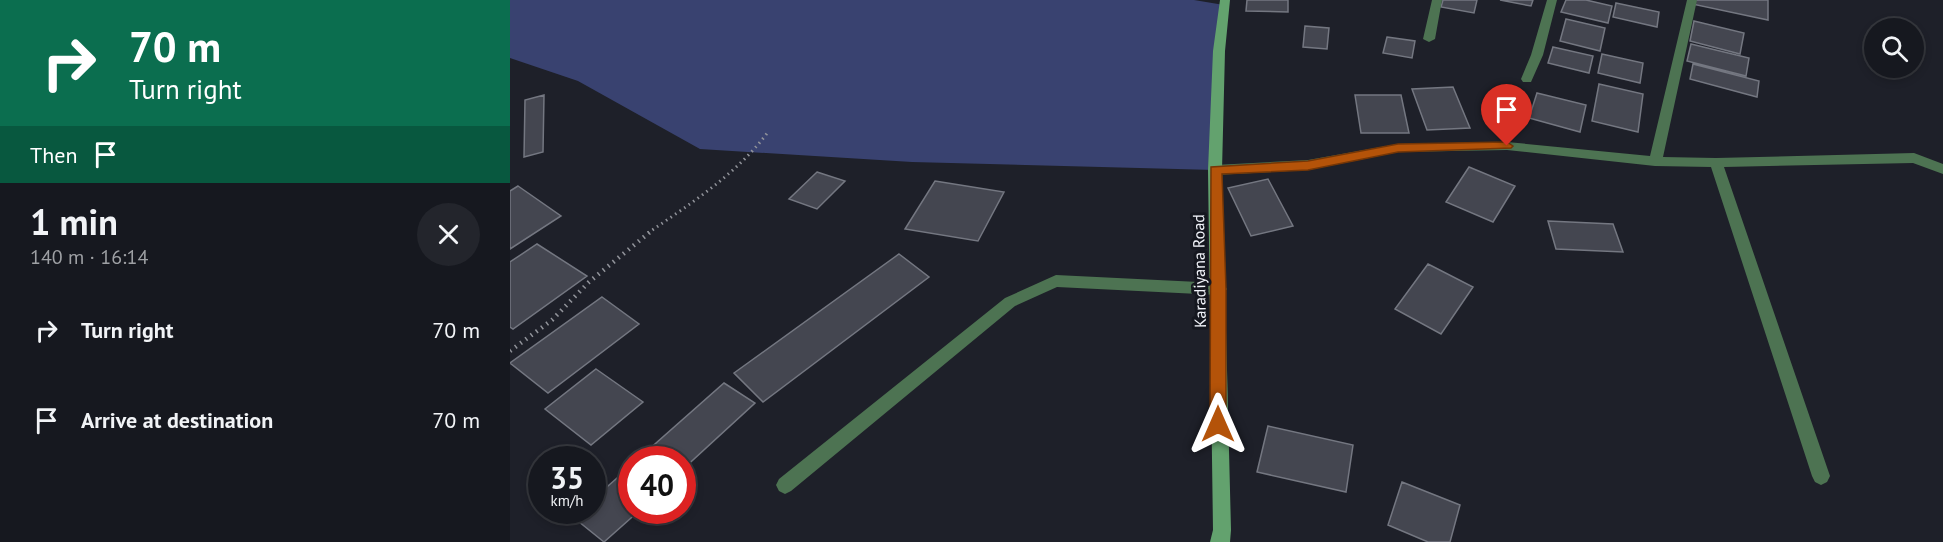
<!DOCTYPE html>
<meta charset="utf-8">
<style>
body{margin:0;font-family:"PT Sans",sans-serif;background:#23252c;color:#f1f3f6;height:100vh;display:flex;flex-direction:column;font-size:22px;white-space:nowrap}
*{box-sizing:border-box;margin:0}
p{font-size:20px;color:#9ea0a4}
.icon{flex:none;width:33px;height:33px;fill:none;stroke:currentColor;stroke-width:2;stroke-linecap:round;stroke-linejoin:round}
.map{position:relative;flex:1;overflow:hidden}
.side{display:flex;flex-direction:column;background:#16181f;width:510px}
.side>*{flex:none}
.banner{background:#0b6e4f;color:#fff;overflow:hidden}
.buttons{position:absolute;left:1354px;top:18px;display:grid;gap:12px}
.buttons a{display:grid;place-items:center;width:60px;height:60px;border-radius:50%;background:#16181f;box-shadow:0 3px 9px #0003,0 0 0 2px #35373d;font-size:30px}
.speed{position:absolute;left:18px;top:446px;display:flex;gap:12px;font-size:30px;font-weight:700;text-align:center}
.speed>*{display:grid;place-content:center;width:78px;height:78px;border-radius:50%;background:#16181f;box-shadow:0 3px 9px #0003,0 0 0 2px #35373d;line-height:1}
.speed small{font-size:15px;font-weight:400}
.speed .limit{border:9px solid #d22;background:#fff;color:#111}
.pin{position:absolute;display:grid;place-items:center;width:51px;height:51px;color:#fff;margin:-62px -26px;border-radius:50% 50% 50% 0;rotate:-45deg;box-shadow:0 0 6px #0007}
.pin .icon{rotate:45deg}
.me{position:absolute;width:66px;margin:-33px;rotate:0deg;stroke-linejoin:round;filter:drop-shadow(0 0 4px #0008)}
.turn{display:flex;align-items:center;gap:21px;height:126px;padding:0 30px;font-size:27px}
.turn .icon{width:78px;height:78px;stroke-width:2.5}
.turn b{display:block;font-size:42px;line-height:51px}
.then{display:flex;align-items:center;height:57px;padding:0 30px;background:#0003;gap:12px;font-size:22px}
.round{display:grid;place-items:center;flex:none;width:63px;height:63px;border-radius:32px;background:#23252c}
.overview{display:flex;align-items:center;justify-content:space-between;height:102px;padding:0 30px}
h1{font-size:36px;font-weight:700;line-height:45px}
ul{padding:0;list-style:none}
li{display:flex;align-items:center;gap:18px;height:90px;padding:0 30px}
li div{flex:1}
li b{display:block;font-size:22px}
li em{font-style:normal}
main{display:flex;flex:1;min-height:0}
.map>svg:first-child{display:block}
.green{fill:#394270}
.building{fill:#444650;stroke:#747781;stroke-width:1.5}
.lines{fill:none;stroke-linecap:round;stroke-linejoin:round}
.path-far1{stroke:#91939a;stroke-width:3;stroke-dasharray:1.5 4;stroke-linecap:butt}
.path{stroke:#91939a;stroke-width:4.5;stroke-dasharray:1.5 5;stroke-linecap:butt}
.street{fill:#4d7352;fill-rule:evenodd}
.secondary{fill:#63a26e;fill-rule:evenodd}
.route{fill:#b45309;stroke:#753606;stroke-width:1.5}
.labels{text-anchor:middle;dominant-baseline:central;stroke-width:6;stroke-linejoin:round;paint-order:stroke}
.street-label{font-size:16px;fill:#f3f5fb;stroke:#15171f}
</style>
<main>
<section class="side">
<div class="banner">
<div class="turn"><svg class="icon" aria-label="right" viewBox="0 0 24 24"><path d="M7 20v-9h11M14 6l5 5-5 5"/></svg><div><b>70 m</b>Turn right</div></div>
<div class="then">Then<svg class="icon" aria-label="arrive" viewBox="0 0 24 24"><path d="M6 21V4h12l-3 4 3 4H6"/></svg></div>
</div>
<div class="overview"><div><h1>1 min</h1><p>140 m · 16:14</p></div><a class="round"><svg class="icon" aria-label="close" viewBox="0 0 24 24"><path d="M6 6l12 12M18 6L6 18"/></svg></a></div>
<ul>
<li><svg class="icon" aria-label="right" viewBox="0 0 24 24"><path d="M7 20v-9h11M14 6l5 5-5 5"/></svg><div><b>Turn right</b></div><em>70 m</em></li>
<li><svg class="icon" aria-label="arrive" viewBox="0 0 24 24"><path d="M6 21V4h12l-3 4 3 4H6"/></svg><div><b>Arrive at destination</b></div><em>70 m</em></li>
</ul>
</section>
<div class="map">
<svg width="1433" height="542" viewBox="0 0 1433 542">
<rect width="100%" height="100%" fill="#1e2029"/>
<path class="green" d="M0,0H684L714,5L705,170L402,162L190,149L68,81L0,58Z"/>
<path class="building" d="M737,0H778V12L736,11Z
M933,0H967L964,13L931,7Z
M990,0H1023L1021,6Z
M1056,0H1076L1102,6L1098,23L1051,12Z
M1182,0H1258V20L1182,4Z
M1106,3L1149,12L1147,27L1103,17Z
M1056,19L1095,28L1090,51L1050,41Z
M1184,21L1234,33L1230,54L1180,41Z
M795,26L819,28L817,49L793,47Z
M877,37L905,41L902,58L873,53Z
M1181,44L1239,58L1236,76L1177,61Z
M1043,47L1083,56L1079,73L1038,63Z
M1092,54L1133,63L1130,83L1088,73Z
M1183,64L1249,81L1247,97L1180,79Z
M1089,84L1133,94L1128,132L1082,121Z
M943,87L960,128L917,130L902,89Z
M1027,93L1076,105L1070,132L1019,118Z
M34,95L33,152L14,157L15,100Z
M845,95H891L899,133H851Z
M959,167L1005,186L983,222L936,202Z
M307,172L335,181L307,209L279,199Z
M758,179L783,226L741,236L718,188Z
M425,181L494,192L468,241L395,229Z
M8,186L51,216L0,249V191Z
M1038,221L1103,224L1113,252L1046,249Z
M27,244L77,276L3,329L0,327V262Z
M389,254L419,277L253,402L224,373Z
M918,264L963,287L931,334L885,309Z
M92,297L129,324L38,393L0,363Z
M86,369L133,402L81,445L35,409Z
M214,383L245,403L172,470V459H128Z
M758,426L843,445L836,492L747,472Z
M122,465V510H130L94,542L63,517L71,510H82V500Z
M892,482L950,505L940,542H918L878,525Z"/>
<g class="lines">
<path class="path-far1" d="M138,233C180,204 227,174 258,132"/>
<path class="path" d="M0,351L42,320L79,282L140,232"/>
<path class="street" d="M922,0H932L925,39L919,42L913,39Z
M1037,0H1047L1033,55L1021,82H1013L1011,79L1021,55Z
M1177,0H1187L1153,157L1206,158L1404,153L1433,164V174L1403,163L1214,167L1320,476L1317,482L1311,485L1305,482L1302,476L1201,167L1145,166L997,150L888,152L798,170L705,175L698,170L705,165L798,160L888,144L997,142L1140,156Z
M546,275L709,283L714,285L717,289L714,293L709,295L547,287L505,306L281,491L275,494L269,491L266,485L269,479L495,298Z"/>
<path class="secondary" d="M710,0H720L715,51L712,170L721,530L720,542H700L703,530L698,170L703,51Z"/>
</g>
<path class="route" d="M997,142L1003,146L1001,148L888,152L798,170L712,174L716,289V424L714,430H703L700,424L701,167L798,161L888,144Z"/>
<g class="labels">
<g class="street-label">
<text transform="translate(689 271) rotate(-91)">Karadiyana Road</text>
</g>
</g>
</svg>
<div class="buttons">
<a><svg class="icon" aria-label="search" viewBox="0 0 24 24"><circle cx="10" cy="10" r="6"/><path d="M15 15l6 6"/></svg></a>
</div>
<div class="speed"><div>35<small>km/h</small></div><div class="limit">40</div></div>
<div class="pin" style="left:997px;top:146px;background:#d93025"><svg class="icon" aria-label="arrive" viewBox="0 0 24 24"><path d="M6 21V4h12l-3 4 3 4H6"/></svg></div>
<svg class="me" style="left:708px;top:424px" viewBox="-20 -20 40 40"><path d="M0-17L14 15 0 8-14 15z" fill="#b45309" stroke="#fff" stroke-width="4"/></svg>
</div>
</main>
